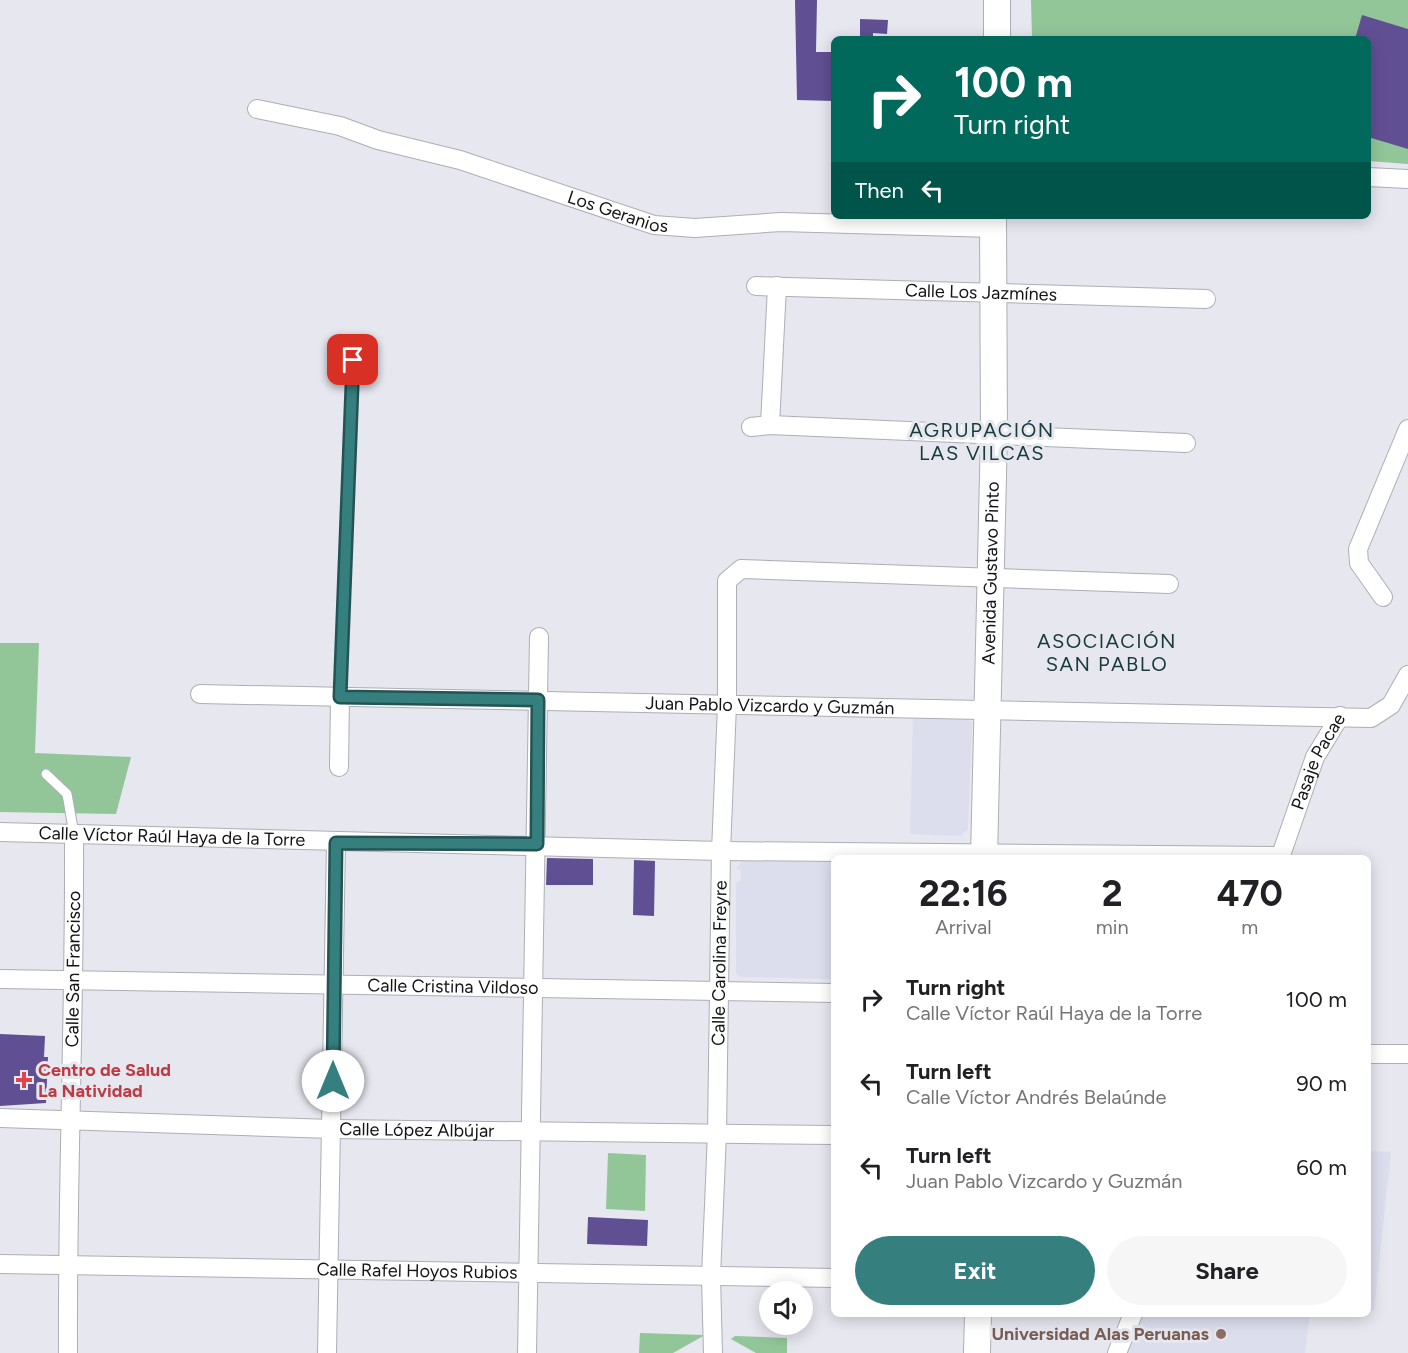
<!DOCTYPE html>
<meta charset="utf-8">
<style>
body{margin:0;font-family:Figtree,sans-serif;background:#f6f6f6;color:#202124;height:100vh;display:flex;flex-direction:column;font-size:22px;white-space:nowrap}
*{box-sizing:border-box;margin:0}
p{font-size:20px;color:#757577}
.icon{flex:none;width:33px;height:33px;fill:none;stroke:currentColor;stroke-width:2;stroke-linecap:round;stroke-linejoin:round}
.map{position:relative;flex:1;overflow:hidden}
.details{position:absolute;left:831px;top:855px;width:540px;height:462px;display:flex;flex-direction:column;background:#fff;border-radius:9px;box-shadow:0 3px 15px #0003}
.details>*{flex:none}
.top-card{position:absolute;left:831px;top:36px;width:540px;height:183px;border-radius:9px;box-shadow:0 3px 15px #0003;background:#00695c;color:#fff;overflow:hidden}
.controls{position:absolute;left:759px;top:1281px;display:grid;gap:12px}
.controls a{display:grid;place-items:center;width:54px;height:54px;border-radius:50%;background:#fff;box-shadow:0 3px 15px #0003;font-size:30px}
.pin{position:absolute;display:grid;place-items:center;width:51px;height:51px;color:#fff;margin:-26px;border-radius:12px;box-shadow:0 3px 9px #0006}
.me{position:absolute;width:66px;margin:-33px;rotate:0deg;stroke-linejoin:round;filter:drop-shadow(0 0 4px #0008)}
.turn{display:flex;align-items:center;gap:21px;height:126px;padding:0 24px;font-size:27px}
.turn .icon{width:78px;height:78px;stroke-width:2.5}
.turn b{display:block;font-size:42px;line-height:51px}
.then{display:flex;align-items:center;height:57px;padding:0 24px;background:#0003;gap:12px;font-size:22px}
.eta{display:flex;justify-content:space-evenly;align-items:center;height:102px;text-align:center}
.eta b{font-size:36px;font-weight:700;line-height:42px}
.button{display:flex;gap:12px;margin-top:auto;padding:12px 24px}
.button a{flex:1;height:69px;border-radius:36px;background:#367f7f;color:#fff;font-size:24px;font-weight:700;line-height:69px;text-align:center}
.button a+a{background:#f6f6f6;color:#202124}
ul{padding:0;list-style:none}
li{display:flex;align-items:center;gap:18px;height:84px;padding:0 24px}
li div{flex:1}
li b{display:block;font-size:22px}
li em{font-style:normal}
.map>svg:first-child{display:block}
.built{fill:#dcdeee}
.green{fill:#92c699}
.building{fill:#614f93}
.lines{fill:none;stroke-linecap:round;stroke-linejoin:round}
.service-casing{stroke:#adaeb6;stroke-width:11}
.minor-casing{stroke:#adaeb6;stroke-width:20}
.secondary-casing{stroke:#adaeb6;stroke-width:28}
.service{stroke:#fff;stroke-width:9}
.minor{stroke:#fff;stroke-width:18}
.secondary{stroke:#fff;stroke-width:26}
.route-casing{stroke:#235353;stroke-width:15}
.route{stroke:#367f7f;stroke-width:10}
.health-dot{fill:#e0444e;stroke:#e6e7ef;stroke-width:2}
.education-dot{fill:#8d6e63;stroke:#e6e7ef;stroke-width:2}
.labels{text-anchor:middle;dominant-baseline:central;stroke-width:6;stroke-linejoin:round;paint-order:stroke}
.street-label{font-size:18px;fill:#131316;stroke:#e6e7ef}
.health-label{font-size:18px;font-weight:bold;fill:#be3a42;stroke:#e6e7ef;text-anchor:start}
.education-label{font-size:18px;font-weight:bold;fill:#785e54;stroke:#e6e7ef;text-anchor:end}
.neighbourhood-label{font-size:20px;letter-spacing:1.5px;fill:#183b3b;stroke:#e6e7ef}
</style>
<div class="map">
<svg width="1408" height="1353" viewBox="0 0 1408 1353">
<rect width="100%" height="100%" fill="#e6e7ef"/>
<path class="built" d="M913,717L967,718L972,723L968,829L961,836L910,834Z
M742,861L834,862V979L741,977L736,973V883L741,880V871L736,868Z
M1368,1151L1391,1152L1374,1311H1368Z
M1142,1314H1310L1305,1353H1126Z"/>
<path class="green" d="M1031,0H1408V164L1368,161V39H1032Z
M0,643H39L35,753L131,757L116,814L0,812Z
M608,1153L646,1155L645,1211L606,1209Z
M640,1333L705,1335L673,1353H639Z
M735,1336L787,1338V1353H756L731,1339Z"/>
<path class="building" d="M795,0H817L816,52H834V101L797,100Z
M1362,15L1408,29V149L1368,137V39H1355Z
M860,19L888,20L887,34L873,33V39H860Z
M547,858L593,859V885H546Z
M634,860L655,861L654,916L633,915Z
M0,1034L45,1036L44,1057H48L46,1103L0,1106Z
M588,1217L648,1220L647,1246L587,1244Z"/>
<g class="lines">
<g class="service-casing">
<path id="service" d="M340,697L353,360
M46,774L67,794L74,834"/>
</g>
<g class="minor-casing">
<g id="minor">
<path id="s1" d="M257,109L340,126L378,140L460,160L654,225L695,228L781,222L993,228"/>
<path d="M1368,177L1408,179"/>
<path id="s2" d="M756,286L1206,299"/>
<path d="M770,425L777,286"/>
<path d="M751,427L770,425L1186,443"/>
<path d="M1383,597L1359,563L1358,549L1408,429"/>
<path id="s3" d="M200,694L1371,718L1391,705L1408,675"/>
<path d="M339,767L340,697"/>
<path id="s4" d="M0,832L721,851L1281,856"/>
<path id="s5" d="M1280,858L1315,757L1340,716"/>
<path id="s6" d="M0,979L834,993"/>
<path d="M1368,1054H1408"/>
<path id="s7" d="M0,1118L332,1129L834,1135"/>
<path id="s8" d="M0,1264L834,1278"/>
<path id="s9" d="M68,1353C67,1180 75,1007 74,834"/>
<path d="M327,1353L336,843"/>
<path d="M527,1353L539,637"/>
<path id="s10" d="M713,1353L711,1277L717,1133L721,851L727,705V581L741,569L1169,584"/>
<path d="M1117,1353L1133,1314"/>
</g>
</g>
<g class="secondary-casing">
<g id="secondary">
<path d="M997,39V0"/>
<path id="s11" d="M984,858L994,433L993,216"/>
<path d="M977,1353L978,1314"/>
</g>
</g>
<use href="#service" class="service"/>
<use href="#minor" class="minor"/>
<use href="#secondary" class="secondary"/>
</g>
<g class="lines">
<g class="route-casing">
<path id="route" d="M333,1081L336,843L537,844L538,700L340,697L353,360"/>
</g>
<use href="#route" class="route"/>
</g>
<path class="health-dot" d="M21 1071h6v6h6v6h-6v6h-6v-6h-6v-6h6z"/>
<circle class="education-dot" cx="1221" cy="1334" r="6"/>
<g class="labels">
<g class="street-label">
<text stroke="none"><textPath href="#s1" startOffset="376">Los Geranios</textPath></text>
<text stroke="none"><textPath href="#s2" startOffset="225">Calle Los Jazmínes</textPath></text>
<text stroke="none"><textPath href="#s11" startOffset="285">Avenida Gustavo Pinto</textPath></text>
<text stroke="none"><textPath href="#s3" startOffset="570">Juan Pablo Vizcardo y Guzmán</textPath></text>
<text stroke="none"><textPath href="#s5" startOffset="104">Pasaje Pacae</textPath></text>
<text stroke="none"><textPath href="#s4" startOffset="172">Calle Víctor Raúl Haya de la Torre</textPath></text>
<text stroke="none"><textPath href="#s10" startOffset="390">Calle Carolina Freyre</textPath></text>
<text stroke="none"><textPath href="#s9" startOffset="384">Calle San Francisco</textPath></text>
<text stroke="none"><textPath href="#s6" startOffset="453">Calle Cristina Vildoso</textPath></text>
<text stroke="none"><textPath href="#s7" startOffset="417">Calle López Albújar</textPath></text>
<text stroke="none"><textPath href="#s8" startOffset="417">Calle Rafel Hoyos Rubios</textPath></text>
</g>
<g class="health-label">
<text x="38" y="1070">Centro de Salud<tspan x="38" dy="21">La Natividad</tspan></text>
</g>
<g class="education-label">
<text x="1209" y="1334">Universidad Alas Peruanas</text>
</g>
<g class="neighbourhood-label">
<text x="982" y="430">AGRUPACIÓN<tspan x="982" dy="23">LAS VILCAS</tspan></text>
<text x="1107" y="641">ASOCIACIÓN<tspan x="1107" dy="23">SAN PABLO</tspan></text>
</g>
</g>
</svg>
<div class="controls">
<a><svg class="icon" aria-label="sound" viewBox="0 0 24 24"><path d="M4 9h4l5-4v14l-5-4H4zM17 9q2 3 0 6"/></svg></a>
</div>
<div class="pin" style="left:353px;top:360px;background:#d93025"><svg class="icon" aria-label="arrive" viewBox="0 0 24 24"><path d="M6 21V4h12l-3 4 3 4H6"/></svg></div>
<svg class="me" style="left:333px;top:1081px" viewBox="-20 -20 40 40"><circle r="19" fill="#fff"/><path d="M0-13L10 11 0 6-10 11z" fill="#367f7f"/></svg>
<div class="top-card">
<div class="turn"><svg class="icon" aria-label="right" viewBox="0 0 24 24"><path d="M7 20v-9h11M14 6l5 5-5 5"/></svg><div><b>100 m</b>Turn right</div></div>
<div class="then">Then<svg class="icon" aria-label="left" viewBox="0 0 24 24"><path d="M17 20v-9H6M10 6l-5 5 5 5"/></svg></div>
</div>
<section class="details">
<div class="eta">
<div><b>22:16</b><p>Arrival</p></div>
<div><b>2</b><p>min</p></div>
<div><b>470</b><p>m</p></div>
</div>
<ul>
<li><svg class="icon" aria-label="right" viewBox="0 0 24 24"><path d="M7 20v-9h11M14 6l5 5-5 5"/></svg><div><b>Turn right</b><p>Calle Víctor Raúl Haya de la Torre</p></div><em>100 m</em></li>
<li><svg class="icon" aria-label="left" viewBox="0 0 24 24"><path d="M17 20v-9H6M10 6l-5 5 5 5"/></svg><div><b>Turn left</b><p>Calle Víctor Andrés Belaúnde</p></div><em>90 m</em></li>
<li><svg class="icon" aria-label="left" viewBox="0 0 24 24"><path d="M17 20v-9H6M10 6l-5 5 5 5"/></svg><div><b>Turn left</b><p>Juan Pablo Vizcardo y Guzmán</p></div><em>60 m</em></li>
</ul>
<div class="button"><a>Exit</a><a>Share</a></div>
</section>
</div>
